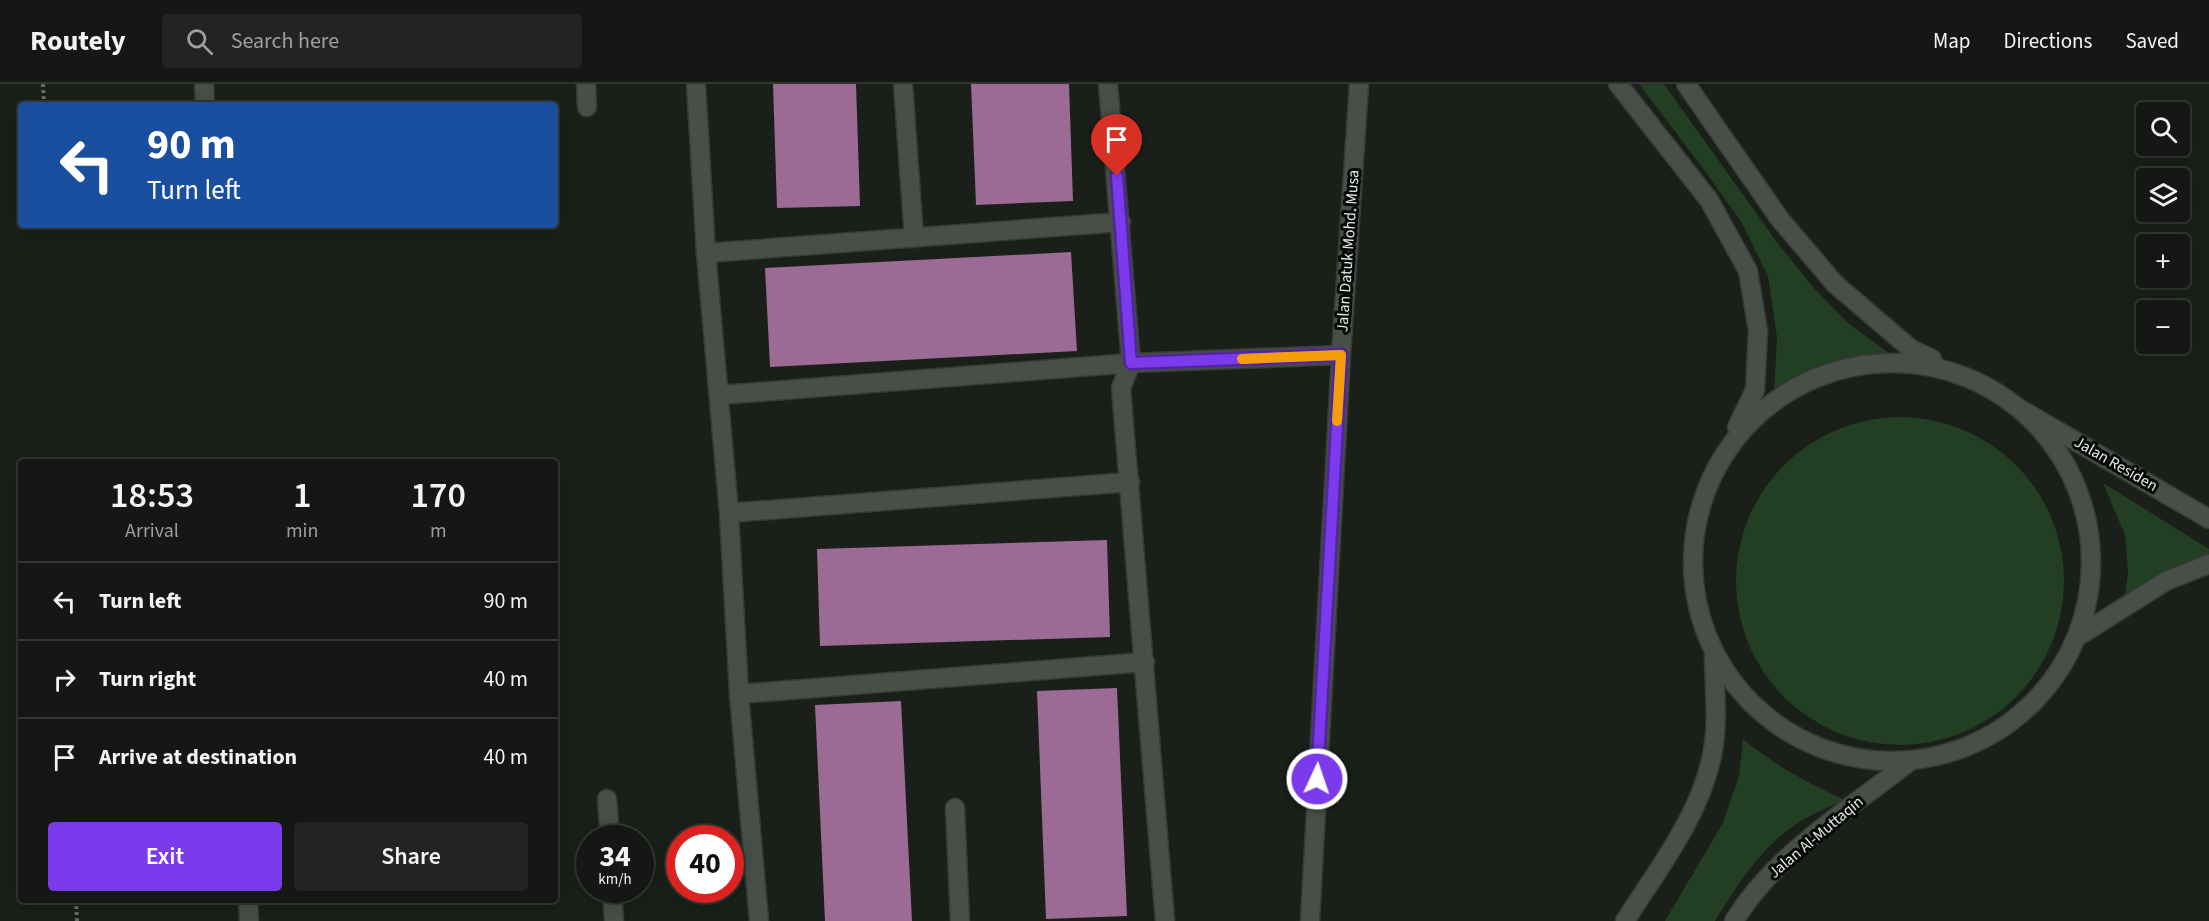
<!DOCTYPE html>
<meta charset="utf-8">
<style>
body{margin:0;font-family:"Source Sans 3",sans-serif;background:#212421;color:#f1f3f6;height:100vh;display:flex;flex-direction:column;font-size:22px;white-space:nowrap}
*{box-sizing:border-box;margin:0}
p{font-size:20px;color:#9d9fa0}
.icon{flex:none;width:33px;height:33px;fill:none;stroke:currentColor;stroke-width:2;stroke-linecap:round;stroke-linejoin:round}
.map{position:relative;flex:1;overflow:hidden}
.details{position:absolute;left:18px;top:375px;width:540px;height:444px;display:flex;flex-direction:column;background:#141713;border-radius:6px;box-shadow:0 3px 15px #0003,0 0 0 2px #333633}
.details>*{flex:none}
.banner{position:absolute;left:18px;top:18px;width:540px;height:126px;border-radius:6px;box-shadow:0 3px 15px #0003,0 0 0 2px #333633;background:#1a4fa0;color:#fff;overflow:hidden}
.tools{position:absolute;left:2136px;top:18px;display:grid;gap:12px}
.tools a{display:grid;place-items:center;width:54px;height:54px;border-radius:6px;background:#141713;box-shadow:0 3px 15px #0003,0 0 0 2px #333633;font-size:30px}
.speed{position:absolute;left:576px;top:741px;display:flex;gap:12px;font-size:30px;font-weight:700;text-align:center}
.speed>*{display:grid;place-content:center;width:78px;height:78px;border-radius:50%;background:#141713;box-shadow:0 3px 15px #0003,0 0 0 2px #333633;line-height:1}
.speed small{font-size:15px;font-weight:400}
.speed .limit{border:9px solid #d22;background:#fff;color:#111}
.pin{position:absolute;display:grid;place-items:center;width:51px;height:51px;color:#fff;margin:-62px -26px;border-radius:50% 50% 50% 0;rotate:-45deg;box-shadow:0 0 6px #0007}
.pin .icon{rotate:45deg}
.me{position:absolute;width:66px;margin:-33px;rotate:3deg;stroke-linejoin:round;filter:drop-shadow(0 0 4px #0008)}
.turn{display:flex;align-items:center;gap:21px;height:126px;padding:0 30px;font-size:27px}
.turn .icon{width:78px;height:78px;stroke-width:2.5}
.turn b{display:block;font-size:42px;line-height:51px}
.eta{display:flex;justify-content:space-evenly;align-items:center;height:102px;text-align:center}
.eta b{font-size:36px;font-weight:600;line-height:42px}
.cta{display:flex;gap:12px;margin-top:auto;padding:12px 30px}
.cta a{flex:1;height:69px;border-radius:6px;background:#7c3aed;color:#fff;font-size:24px;font-weight:600;line-height:69px;text-align:center}
.cta a+a{background:#212421;color:#f1f3f6}
ul{padding:0;list-style:none}
li{display:flex;align-items:center;gap:18px;height:78px;padding:0 30px;border-top:2px solid #333633}
li div{flex:1}
li b{display:block;font-size:22px}
li em{font-style:normal}
header{display:flex;align-items:center;gap:36px;box-sizing:border-box;height:84px;padding:0 30px;background:#141713;border-bottom:2px solid #333633}
header strong{font-size:28px}
nav{display:flex;gap:33px;margin-inline-start:auto;font-size:21px}
.search{width:420px;height:54px;background:#212421;display:flex;align-items:center;gap:15px;box-sizing:border-box;padding:0 21px;border-radius:6px;color:#9d9fa0;font-size:22px}
.map>svg:first-child{display:block}
.green{fill:#233f23}
.building{fill:#9b6a95}
.lines{fill:none;stroke-linecap:round;stroke-linejoin:round}
.service-casing{stroke:#363a36;stroke-width:21}
.minor-casing{stroke:#363a36;stroke-width:21}
.tertiary-casing{stroke:#363a36;stroke-width:21}
.secondary-casing{stroke:#363a36;stroke-width:21}
.path{stroke:#656a64;stroke-width:4;stroke-dasharray:3 3;stroke-linecap:butt}
.service{stroke:#484e48;stroke-width:18}
.minor{stroke:#484e48;stroke-width:18}
.tertiary{stroke:#484e48;stroke-width:18}
.secondary{stroke:#484e48;stroke-width:18}
.route-casing{stroke:#51269a;stroke-width:15}
.route{stroke:#7c3aed;stroke-width:10}
.slow{stroke:#f59e0b;stroke-width:10}
.labels{text-anchor:middle;dominant-baseline:central;stroke-width:6;stroke-linejoin:round;paint-order:stroke}
.street-label{font-size:16px;fill:#e6eae6;stroke:#060806}
</style>
<header>
<strong>Routely</strong>
<div class="search"><svg class="icon" aria-label="search" viewBox="0 0 24 24"><circle cx="10" cy="10" r="6"/><path d="M15 15l6 6"/></svg>Search here</div>
<nav><a>Map</a><a>Directions</a><a>Saved</a></nav>
</header>
<div class="map">
<svg width="2209" height="837" viewBox="0 0 2209 837">
<rect width="100%" height="100%" fill="#1a1f19"/>
<path class="green" d="M1639,0H1664L1779,161L1814,204L1848,239L1890,270L1841,278L1806,291L1774,313L1777,253L1768,192L1742,139L1702,83Z
M1736 497a164 164 0 1 1 328 0a164 164 0 1 1-328 0Z
M2103,399L2209,465V479L2124,519L2128,488L2125,451Z
M1743,655C1775,681 1807,699 1845,716C1831,722 1816,728 1803,736C1763,759 1739,799 1715,837H1665L1723,739L1739,692Z"/>
<path class="building" d="M773,0H856L860,122L777,124Z
M971,0H1069L1073,117L976,121Z
M1071,168L1077,267L770,283L765,184Z
M1107,456L1110,553L820,562L817,465Z
M1117,604L1127,832L1046,835L1037,607Z
M901,617L912,837H825L815,621Z"/>
<g class="lines">
<g class="service-casing">
<path id="service" d="M696,0L706,169L729,429L739,610L759,837
M903,0L914,154
M1108,0L1131,279L1121,304L1165,837
M706,169L1121,138
M720,311L1131,279L1341,271
M729,429L1130,398
M739,610L1145,578
M955,724L960,837"/>
</g>
<g class="minor-casing">
<path id="minor" d="M204,0L205,21
M586,0L587,23
M607,715L610,754
M612,806L614,837
M248,816L249,837"/>
</g>
<g class="tertiary-casing">
<path id="tertiary" d="M2022,326L2209,435
M2077,553L2166,497L2209,480
M1310,837L1341,271L1359,0"/>
</g>
<g class="secondary-casing">
<path id="secondary" d="M1618,0L1709,116L1748,187L1758,247L1755,306L1737,343
M1686,0L1779,134L1835,200L1911,265L1932,275
M1693 478a199 199 0 1 1 398 0a199 199 0 1 1-398 0Z
M1625,837C1658,785 1700,732 1712,671C1719,639 1714,602 1714,569
M1734,837C1775,770 1848,726 1909,678"/>
</g>
<path class="path" d="M43,0L44,21
M76,816L77,837"/>
<use href="#service" class="service"/>
<use href="#minor" class="minor"/>
<use href="#tertiary" class="tertiary"/>
<use href="#secondary" class="secondary"/>
</g>
<g class="lines">
<g class="route-casing">
<path id="route" d="M1117,92L1131,279L1341,271L1317,695"/>
</g>
<use href="#route" class="route"/>
<path class="slow" d="M1242,275L1341,271L1337,337"/>
</g>
<g class="labels">
<g class="street-label">
<text transform="translate(1348 167) rotate(-86)">Jalan Datuk Mohd. Musa</text>
<text transform="translate(2116 380) rotate(30)">Jalan Residen</text>
<text transform="translate(1816 753) rotate(-40)">Jalan Al-Muttaqin</text>
</g>
</g>
</svg>
<div class="tools">
<a><svg class="icon" aria-label="search" viewBox="0 0 24 24"><circle cx="10" cy="10" r="6"/><path d="M15 15l6 6"/></svg></a>
<a><svg class="icon" aria-label="layers" viewBox="0 0 24 24"><path d="M12 4l9 5-9 5-9-5zM3 14l9 5 9-5"/></svg></a>
<a>+</a>
<a>−</a>
</div>
<div class="speed"><div>34<small>km/h</small></div><div class="limit">40</div></div>
<div class="pin" style="left:1117px;top:92px;background:#d93025"><svg class="icon" aria-label="arrive" viewBox="0 0 24 24"><path d="M6 21V4h12l-3 4 3 4H6"/></svg></div>
<svg class="me" style="left:1317px;top:695px" viewBox="-20 -20 40 40"><circle r="17" fill="#7c3aed" stroke="#fff" stroke-width="3"/><path d="M0-11L8 9 0 5-8 9z" fill="#fff"/></svg>
<div class="banner">
<div class="turn"><svg class="icon" aria-label="left" viewBox="0 0 24 24"><path d="M17 20v-9H6M10 6l-5 5 5 5"/></svg><div><b>90 m</b>Turn left</div></div>
</div>
<section class="details">
<div class="eta">
<div><b>18:53</b><p>Arrival</p></div>
<div><b>1</b><p>min</p></div>
<div><b>170</b><p>m</p></div>
</div>
<ul>
<li><svg class="icon" aria-label="left" viewBox="0 0 24 24"><path d="M17 20v-9H6M10 6l-5 5 5 5"/></svg><div><b>Turn left</b></div><em>90 m</em></li>
<li><svg class="icon" aria-label="right" viewBox="0 0 24 24"><path d="M7 20v-9h11M14 6l5 5-5 5"/></svg><div><b>Turn right</b></div><em>40 m</em></li>
<li><svg class="icon" aria-label="arrive" viewBox="0 0 24 24"><path d="M6 21V4h12l-3 4 3 4H6"/></svg><div><b>Arrive at destination</b></div><em>40 m</em></li>
</ul>
<div class="cta"><a>Exit</a><a>Share</a></div>
</section>
</div>
